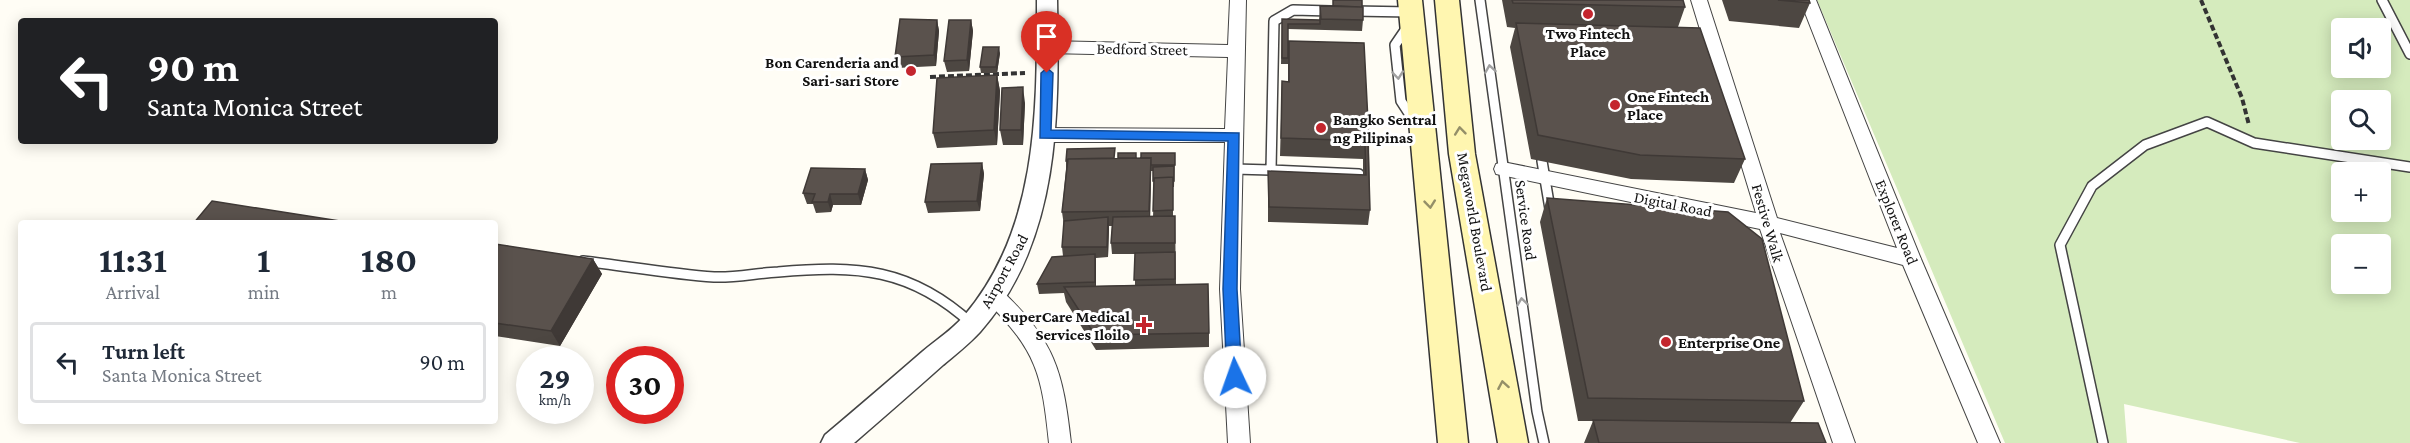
<!DOCTYPE html>
<meta charset="utf-8">
<style>
body{margin:0;font-family:"Crimson Pro",serif;background:#f6f6f7;color:#1f2937;height:100vh;display:flex;flex-direction:column;font-size:22px;white-space:nowrap}
*{box-sizing:border-box;margin:0}
p{font-size:20px;color:#747a83}
.icon{flex:none;width:33px;height:33px;fill:none;stroke:currentColor;stroke-width:2;stroke-linecap:round;stroke-linejoin:round}
.map{position:relative;flex:1;overflow:hidden}
.details{position:absolute;left:18px;top:220px;width:480px;height:204px;display:flex;flex-direction:column;background:#fff;border-radius:6px;box-shadow:0 3px 15px #0003}
.details>*{flex:none}
.hud{position:absolute;left:18px;top:18px;width:480px;height:126px;border-radius:6px;box-shadow:0 3px 15px #0003;background:#202124;color:#fff;overflow:hidden}
.controls{position:absolute;left:2331px;top:18px;display:grid;gap:12px}
.controls a{display:grid;place-items:center;width:60px;height:60px;border-radius:6px;background:#fff;box-shadow:0 3px 15px #0003;font-size:30px}
.speed{position:absolute;left:516px;top:346px;display:flex;gap:12px;font-size:30px;font-weight:700;text-align:center}
.speed>*{display:grid;place-content:center;width:78px;height:78px;border-radius:50%;background:#fff;box-shadow:0 3px 15px #0003;line-height:1}
.speed small{font-size:15px;font-weight:400}
.speed .limit{border:9px solid #d22;background:#fff;color:#111}
.pin{position:absolute;display:grid;place-items:center;width:51px;height:51px;color:#fff;margin:-62px -26px;border-radius:50% 50% 50% 0;rotate:-45deg;box-shadow:0 0 6px #0007}
.pin .icon{rotate:45deg}
.me{position:absolute;width:66px;margin:-33px;rotate:357deg;stroke-linejoin:round;filter:drop-shadow(0 0 4px #0008)}
.turn{display:flex;align-items:center;gap:21px;height:126px;padding:0 30px;font-size:27px}
.turn .icon{width:78px;height:78px;stroke-width:2.5}
.turn b{display:block;font-size:42px;line-height:51px}
.eta{display:flex;justify-content:space-evenly;align-items:center;height:102px;text-align:center}
.eta b{font-size:36px;font-weight:700;line-height:42px}
ul{padding:0;list-style:none}
li{display:flex;align-items:center;gap:18px;height:81px;margin:0 12px 9px;padding:0 18px;border:3px solid #e0e1e3;border-radius:6px}
li div{flex:1}
li b{display:block;font-size:22px}
li em{font-style:normal}
.map>svg:first-child{display:block}
.green{fill:#d5ebbd;fill-rule:evenodd}
.lines{fill:none;stroke-linecap:round;stroke-linejoin:round}
.service-casing{stroke:#444;stroke-width:12}
.minor-casing{stroke:#444;stroke-width:2}
.tertiary-casing{stroke:#444;stroke-width:3}
.secondary-casing{stroke:#333;stroke-width:3}
.path{stroke:#333;stroke-width:4;stroke-dasharray:6 3;stroke-linecap:butt}
.service{stroke:#fff;stroke-width:9}
.minor{fill:#fff;fill-rule:evenodd}
.tertiary{fill:#fff;fill-rule:evenodd}
.secondary{fill:#fff6b0;fill-rule:evenodd}
.wall{fill:#4d4742;fill-rule:evenodd}
.shaded-wall{fill:#3f3936}
.building{fill:#5a524d;stroke:#3f3936;stroke-width:1.5}
.oneway{stroke:#a0a0a0}
.oneway2{stroke:#948f68}
.route{fill:#1a73e8;stroke:#114b97;stroke-width:1.5}
.poi-dot{fill:#c4262e;stroke:#fff;stroke-width:2}
.labels{text-anchor:middle;dominant-baseline:central;stroke-width:6;stroke-linejoin:round;paint-order:stroke}
.poi-label{font-size:16px;font-weight:bold;fill:#111;stroke:#fff;text-anchor:start}
.street-label{font-size:16px;fill:#111;stroke:#fff}
</style>
<div class="map">
<svg width="2410" height="443" viewBox="0 0 2410 443">
<rect width="100%" height="100%" fill="#fffdf5"/>
<path class="green" d="M1817,0H2410V443H2300L2124,404L2127,443H2005ZM2342,28H2380V68H2342ZM2342,100H2380V140H2342ZM2342,172H2380V212H2342ZM2342,244H2380V284H2342Z"/>
<g class="lines">
<g class="service-casing">
<path id="service" d="M1480,0L1537,411L1544,443
M2382,0L2410,54
M1331,11L1293,10L1274,21L1271,170L1359,174
M1353,11L1411,12
M1408,26L1395,45L1401,101L1414,121
M1542,161L1550,209
M1234,169L1271,170
M583,261C626,266 670,274 714,277C735,278 757,273 778,272C857,265 911,268 972,324
M2103,443L2060,245L2092,186L2145,145L2207,122L2254,143L2410,167"/>
</g>
<g class="minor-casing">
<path id="minor" d="M1230,0H1246L1240,289L1250,443H1228L1220,289L1225,142H1044L1038,140L1035,135L1038,130L1044,128L1225,129L1228,57L1047,53L1038,47L1047,41L1228,45Z
M1691,0H1707L1777,218L1897,248L1800,0H1816L1921,259L2000,443H1978L1903,265L1780,233L1855,443H1833L1760,229L1496,174L1494,169L1496,164L1503,162L1756,213Z
M994,288L1001,290C1055,341 1063,371 1071,443H1049C1042,375 1037,351 987,302L984,296L987,290Z"/>
</g>
<g class="tertiary-casing">
<path id="tertiary" d="M1037,0H1057C1059,115 1061,240 980,332C969,344 956,354 943,365C914,391 884,417 854,443H821L825,435C858,407 890,380 922,352C936,340 952,330 964,316C1039,228 1037,109 1037,0Z"/>
</g>
<g class="secondary-casing">
<path id="secondary" d="M1398,0H1422L1468,443H1438Z
M1435,0H1459L1475,154L1528,443H1498L1449,154Z"/>
</g>
<path class="path" d="M2201,0L2242,98L2249,125
M930,77L1025,73"/>
<use href="#service" class="service"/>
<use href="#minor" class="minor"/>
<use href="#tertiary" class="tertiary"/>
<use href="#secondary" class="secondary"/>
</g>
<path class="wall" d="M1333,0H1362L1363,20L1362,31L1288,29V53L1369,141L1370,210L1368,225L1268,222V171L1363,175V159L1280,156L1282,81H1288V64H1281L1282,19L1319,20L1320,6H1333Z
M1502,0H1683L1685,7L1678,27L1745,159L1734,183L1631,179L1531,159L1510,47L1515,28L1507,27Z
M1722,0H1809L1810,3L1799,28L1729,21Z
M937,20L939,31L936,66L897,68L895,57Z
M971,20L973,31L969,71L947,72L944,61Z
M1000,53L997,73H981L980,67Z
M997,75L1000,91L997,145L937,148L933,133Z
M1025,103L1023,145H1003L1000,130Z
M1175,153L1174,187H1173V216H1175L1176,284L1209,333V347L1096,350L1066,302L1064,293L1039,294L1037,284L1063,256L1062,247L1064,226L1062,212L1066,169V161L1141,158ZM1151,171H1153L1154,187L1153,217H1150ZM1109,226H1112L1111,243L1112,254H1135V285L1096,286V258L1108,257Z
M982,163L984,174L980,211L928,213L925,202Z
M865,169L868,180L861,205H833L831,212L816,213L813,204H807L803,193Z
M1547,198L1804,401L1790,423L1826,443H1584L1593,421H1578L1540,222Z
M495,244L593,259L602,274L560,346L495,336Z"/>
<path class="shaded-wall" d="M937,20L939,31L936,66L934,55Z
M971,20L973,31L969,71L967,60Z
M999,47L1000,53L997,73L996,67Z
M997,75L1000,91L997,145L994,130Z
M1023,87L1025,103L1023,145L1021,130Z
M1151,158V173L1150,226L1149,211Z
M982,163L984,174L980,211L977,201Z
M865,169L868,180L861,205L858,194Z
M830,194L833,205L831,212L828,202Z
M1108,217L1109,228L1108,257L1107,247Z
M1095,254L1096,265V292L1095,282Z
M593,259L602,274L560,346L551,331Z"/>
<path class="building" d="M1333,0H1362V7L1333,6Z
M1512,0H1683L1685,7L1513,3Z
M1778,0H1809L1810,3Z
M1320,6L1363,7V20L1321,19Z
M900,19L937,20L934,55L895,57Z
M1282,19L1320,20V24H1288V58H1282Z
M949,20H971L967,60L944,61Z
M1516,23L1700,28L1745,159L1640,155L1538,135Z
M1289,41L1364,43L1369,141L1281,138L1282,81L1289,82Z
M983,47H999L996,67H980Z
M997,75L994,130L933,133L937,78Z
M1023,87L1021,130H1000L1002,88Z
M1365,144H1368L1370,210L1269,207L1268,171L1366,175Z
M1115,148L1114,158L1068,159L1067,161H1066L1067,149Z
M1118,153H1136V158H1118Z
M1141,153H1175V165H1151V158H1141Z
M1151,158L1149,211L1062,212L1068,159Z
M982,163L977,201L925,202L931,164Z
M1174,166V181H1173V177L1154,178V181H1153V167Z
M811,168L865,169L858,194H830L828,202H812L815,194L803,193Z
M1173,177V210L1153,211L1154,178Z
M1547,198L1728,212L1762,239L1804,401L1588,398Z
M212,201L359,224H193Z
M1175,216V243H1111L1113,217Z
M1108,217L1107,247H1062L1064,221Z
M495,244L593,259L551,331L495,323Z
M1175,252V279L1134,280L1135,253Z
M1095,254V282L1037,284L1052,257Z
M1208,284L1209,333L1095,335L1064,287Z
M1593,420L1818,423L1826,443H1599Z"/>
<defs><path id="oneway-chevron" d="M-2-3.5L2.5 0L-2 3.5" fill="none" stroke-width="1.6" stroke-linecap="round" stroke-linejoin="round" transform="scale(1.5)"/></defs>
<g class="oneway">
<use href="#oneway-chevron" transform="translate(1490 69) rotate(-99)"/>
<use href="#oneway-chevron" transform="translate(1398 75) rotate(84)"/>
<use href="#oneway-chevron" transform="translate(1522 302) rotate(-98)"/>
</g>
<g class="oneway2">
<use href="#oneway-chevron" transform="translate(1460 131) rotate(-96)"/>
<use href="#oneway-chevron" transform="translate(1430 204) rotate(84)"/>
<use href="#oneway-chevron" transform="translate(1503 385) rotate(-100)"/>
</g>
<path class="route" d="M1047,68L1053,73L1051,130L1239,133L1237,289L1242,377L1240,381L1235,383L1227,377L1223,289L1228,141L1040,138L1041,73Z"/>
<g class="poi-dot">
<circle cx="1588" cy="14" r="6"/>
<circle cx="911" cy="71" r="6"/>
<circle cx="1615" cy="105" r="6"/>
<circle cx="1321" cy="128" r="6"/>
<path d="M1141 316h6v6h6v6h-6v6h-6v-6h-6v-6h6z"/>
<circle cx="1666" cy="342" r="6"/>
</g>
<g class="labels">
<g class="poi-label">
<text x="1588" y="33" text-anchor="middle">Two Fintech<tspan x="1588" dy="18">Place</tspan></text>
<text x="899" y="62" text-anchor="end">Bon Carenderia and<tspan x="899" dy="18">Sari-sari Store</tspan></text>
<text x="1627" y="96">One Fintech<tspan x="1627" dy="18">Place</tspan></text>
<text x="1333" y="119">Bangko Sentral<tspan x="1333" dy="18">ng Pilipinas</tspan></text>
<text x="1130" y="316" text-anchor="end">SuperCare Medical<tspan x="1130" dy="18">Services Iloilo</tspan></text>
<text x="1678" y="342">Enterprise One</text>
</g>
<g class="street-label">
<text transform="translate(1142 49) rotate(1)">Bedford Street</text>
<text transform="translate(1673 204) rotate(11)">Digital Road</text>
<text transform="translate(1526 220) rotate(82)">Service Road</text>
<text transform="translate(1475 222) rotate(80)">Megaworld Boulevard</text>
<text transform="translate(1897 222) rotate(68)">Explorer Road</text>
<text transform="translate(1768 223) rotate(74)">Festive Walk</text>
<text transform="translate(1004 271) rotate(-61)">Airport Road</text>
</g>
</g>
</svg>
<div class="controls">
<a><svg class="icon" aria-label="sound" viewBox="0 0 24 24"><path d="M4 9h4l5-4v14l-5-4H4zM17 9q2 3 0 6"/></svg></a>
<a><svg class="icon" aria-label="search" viewBox="0 0 24 24"><circle cx="10" cy="10" r="6"/><path d="M15 15l6 6"/></svg></a>
<a>+</a>
<a>−</a>
</div>
<div class="speed"><div>29<small>km/h</small></div><div class="limit">30</div></div>
<div class="pin" style="left:1047px;top:73px;background:#d93025"><svg class="icon" aria-label="arrive" viewBox="0 0 24 24"><path d="M6 21V4h12l-3 4 3 4H6"/></svg></div>
<svg class="me" style="left:1235px;top:377px" viewBox="-20 -20 40 40"><circle r="19" fill="#fff"/><path d="M0-13L10 11 0 6-10 11z" fill="#1a73e8"/></svg>
<div class="hud">
<div class="turn"><svg class="icon" aria-label="left" viewBox="0 0 24 24"><path d="M17 20v-9H6M10 6l-5 5 5 5"/></svg><div><b>90 m</b>Santa Monica Street</div></div>
</div>
<section class="details">
<div class="eta">
<div><b>11:31</b><p>Arrival</p></div>
<div><b>1</b><p>min</p></div>
<div><b>180</b><p>m</p></div>
</div>
<ul>
<li><svg class="icon" aria-label="left" viewBox="0 0 24 24"><path d="M17 20v-9H6M10 6l-5 5 5 5"/></svg><div><b>Turn left</b><p>Santa Monica Street</p></div><em>90 m</em></li>
</ul>
</section>
</div>
